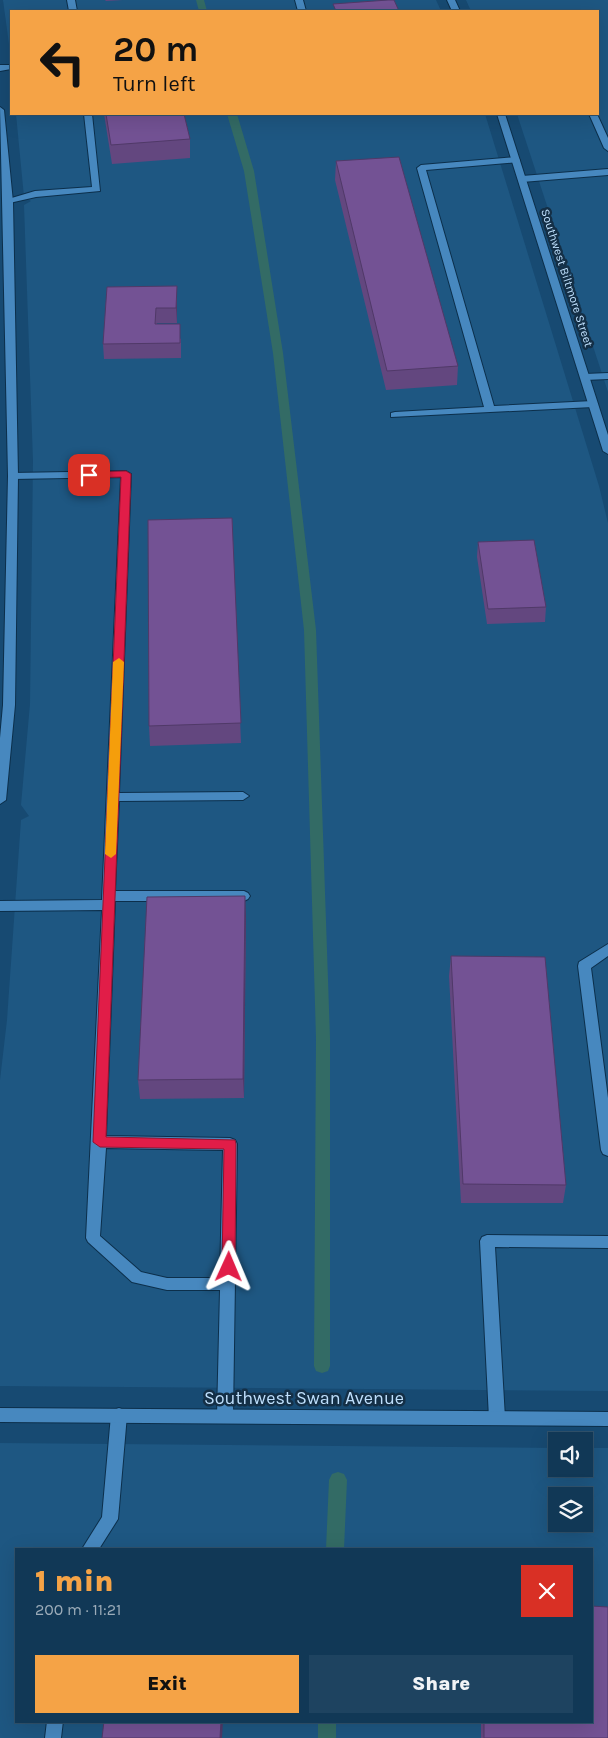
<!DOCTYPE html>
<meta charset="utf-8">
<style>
body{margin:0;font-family:Karla,sans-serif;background:#1e4360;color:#f1f3f6;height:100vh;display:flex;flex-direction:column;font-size:19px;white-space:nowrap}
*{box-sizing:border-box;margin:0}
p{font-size:16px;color:#9cacb9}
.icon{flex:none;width:28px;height:28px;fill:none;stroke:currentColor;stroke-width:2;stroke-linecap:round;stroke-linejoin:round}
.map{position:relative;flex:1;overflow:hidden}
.panel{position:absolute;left:15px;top:1548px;width:578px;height:175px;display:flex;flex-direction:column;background:#113856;border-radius:0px;box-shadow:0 5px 20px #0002,0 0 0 1px #30526c}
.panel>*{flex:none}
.top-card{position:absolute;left:10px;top:10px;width:589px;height:105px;border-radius:0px;box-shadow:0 5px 20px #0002,0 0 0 1px #30526c;background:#f5a346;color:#111;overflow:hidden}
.buttons{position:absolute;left:548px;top:1432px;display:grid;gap:10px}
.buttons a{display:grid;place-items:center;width:45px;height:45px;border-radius:0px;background:#113856;box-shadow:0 5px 20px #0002,0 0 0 1px #30526c;font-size:25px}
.pin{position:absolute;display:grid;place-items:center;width:42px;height:42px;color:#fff;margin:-21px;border-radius:10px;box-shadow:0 2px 8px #0006}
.me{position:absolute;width:55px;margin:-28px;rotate:1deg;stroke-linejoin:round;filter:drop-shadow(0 0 4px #0008)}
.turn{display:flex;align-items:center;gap:18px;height:105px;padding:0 20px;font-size:22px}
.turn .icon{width:65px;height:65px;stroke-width:2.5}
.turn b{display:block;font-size:35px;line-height:42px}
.round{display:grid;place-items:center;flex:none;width:52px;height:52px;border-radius:0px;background:#1e4360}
.overview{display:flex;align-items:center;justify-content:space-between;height:85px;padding:0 20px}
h1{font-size:30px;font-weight:800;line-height:38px;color:#f5a346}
.button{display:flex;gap:10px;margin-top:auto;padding:10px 20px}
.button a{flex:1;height:58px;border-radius:0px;background:#f5a346;color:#111;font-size:20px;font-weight:800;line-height:58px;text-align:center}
.button a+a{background:#1e4360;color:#f1f3f6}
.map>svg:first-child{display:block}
.built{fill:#1e5782;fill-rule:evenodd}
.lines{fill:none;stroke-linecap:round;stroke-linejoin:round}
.stream{fill:#336b65;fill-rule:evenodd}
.lane-casing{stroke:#0c2f4b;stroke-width:2}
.street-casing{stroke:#0c2f4b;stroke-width:2}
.secondary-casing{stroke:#0c2f4b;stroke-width:2}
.lane{fill:#4788bf;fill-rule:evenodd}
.street{fill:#4788bf;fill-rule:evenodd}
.secondary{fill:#4788bf;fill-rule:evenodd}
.wall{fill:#63477f}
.shaded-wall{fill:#503968}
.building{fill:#735294;stroke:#503968}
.route{fill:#e11d48;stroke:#92132f}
.slow{fill:#f59e0b}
.labels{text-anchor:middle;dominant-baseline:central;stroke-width:5;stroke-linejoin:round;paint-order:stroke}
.far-street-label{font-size:12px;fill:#bedffc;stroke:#142f46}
.near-street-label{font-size:18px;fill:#bedffc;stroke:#142f46}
</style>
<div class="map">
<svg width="608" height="1738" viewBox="0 0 608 1738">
<rect width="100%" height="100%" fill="#174a72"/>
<path class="built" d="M3,0H436L441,11H11V59Z
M466,0H608V392L517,114H598V11H471Z
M16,114H485L599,486L608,523V1391L0,1386V1080L7,1020L21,820L29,816L21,805L30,704L33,461L24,205L31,201L24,197Z
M0,1443L556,1448V1469H584V1448H608V1738H0ZM556,1496H584V1524H556ZM16,1549H591V1721H16Z"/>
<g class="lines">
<path class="stream" d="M196,0H204L207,11H199Z
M227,114H237L254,171L283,353L316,630L330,1038V1366L328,1371L322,1373L316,1371L314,1366L316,1038L304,630L273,353L244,171Z
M338,1472L344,1474L347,1480L344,1549H326L329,1480L332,1474Z
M318,1721H336V1738H318Z"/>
<g class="lane-casing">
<path id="lane" d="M67,0H75L77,11H69Z
M295,0H303L306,11H298Z
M0,65H11V69L0,71Z
M84,114H92L100,191L36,197L5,204V200L35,191L92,187Z
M589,114H597L608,138V151L604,148Z
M516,157L520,160L519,162L426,170L494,406L593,401L598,404L593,407L391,417V413L395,412L484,407L417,168L421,165Z
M608,169V175L522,182L518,179L522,176Z
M608,373V379L585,380L580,377L585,374Z
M126,471L131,474L119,793L243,792L249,796L243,800L119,801L115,891H244L248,893L250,896L248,899L244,901H115L106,1136L230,1138L235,1140L237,1144L233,1416L230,1421L225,1423L220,1421L217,1416L220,1290H167L132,1282L88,1242L86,1238L102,910L0,911V901L102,900L121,477L13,479L8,476L13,473ZM106,1148L223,1150L220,1278H167L141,1272L100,1236Z
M608,944V956L591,968L608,1098V1156L603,1154L601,1150L578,966L579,962Z
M487,1235L608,1236V1248L495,1247L505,1418L502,1423L497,1425L492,1423L489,1418L480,1241L482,1237Z
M119,1408L124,1410L127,1415L118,1519L99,1549H82L102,1517L111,1415L114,1410Z
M47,1721H63L61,1738H45Z"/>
</g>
<g class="street-casing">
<path id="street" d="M447,0H455L460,11H452Z
M497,114H505L608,435V454L603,451Z
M0,1408L608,1412V1426L0,1422Z"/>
</g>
<g class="secondary-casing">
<path id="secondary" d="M0,107L4,110L13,202L18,476L15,705L6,800L0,804V738L3,705L8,476Z"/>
</g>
<use href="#lane" class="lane"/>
<use href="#street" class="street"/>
<use href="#secondary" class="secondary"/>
</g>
<path class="wall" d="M105,0H123L106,1Z
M104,114H184L190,139V158L112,164Z
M336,161L458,366L457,385L386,390L335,180Z
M177,286V323H157V324L181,339V358L104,359L103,344Z
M232,518L241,743L150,746L149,726Z
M478,542L546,607L545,622L487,624L477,557Z
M246,916L244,1098L140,1099L138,1080Z
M451,956L566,1185L563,1203H461L449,976Z
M481,1721H591L608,1738H481Z"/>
<path class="shaded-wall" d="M177,286V323L176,308Z
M245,896L246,916L244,1098L243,1079Z
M221,1721H223L222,1738H220Z"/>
<path class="building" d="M388,0H394L399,11H336L333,4Z
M106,114H184L190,139L111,145Z
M399,157L458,366L387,371L336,161Z
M177,286L176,308H156L155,324H180V343L103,344L107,287Z
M232,518L241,723L149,726L148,520Z
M534,540L546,607L488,609L478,542Z
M245,896L243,1079L138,1080L147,897Z
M451,956L545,957L566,1185L463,1184Z
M591,1606L608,1607V1738H484V1721H591Z
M104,1721H221L220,1738H102Z"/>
<path class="route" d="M126,471L131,474L106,1137L235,1140L236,1144L235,1267L233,1271H224L222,1267L224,1149L100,1147L93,1142L121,477L89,478L84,475L89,472Z"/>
<path class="slow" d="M119,658L124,662L116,854L111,858L105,854L113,662Z"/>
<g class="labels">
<g class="far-street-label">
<text transform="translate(567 278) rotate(72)">Southwest Biltmore Street</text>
</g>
<g class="near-street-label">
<text x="304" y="1398">Southwest Swan Avenue</text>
</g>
</g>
</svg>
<div class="buttons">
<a><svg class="icon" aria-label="sound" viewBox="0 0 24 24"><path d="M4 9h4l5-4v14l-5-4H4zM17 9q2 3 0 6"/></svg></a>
<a><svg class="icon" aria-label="layers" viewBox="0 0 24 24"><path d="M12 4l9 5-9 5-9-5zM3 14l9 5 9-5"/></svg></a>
</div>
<div class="pin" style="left:89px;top:475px;background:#d93025"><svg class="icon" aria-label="arrive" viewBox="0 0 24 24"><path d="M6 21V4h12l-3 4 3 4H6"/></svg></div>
<svg class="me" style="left:229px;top:1267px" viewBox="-20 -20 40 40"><path d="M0-17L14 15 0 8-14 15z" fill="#e11d48" stroke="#fff" stroke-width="4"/></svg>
<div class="top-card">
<div class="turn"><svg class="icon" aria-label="left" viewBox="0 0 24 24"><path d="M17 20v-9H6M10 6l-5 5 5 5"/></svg><div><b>20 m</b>Turn left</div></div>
</div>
<section class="panel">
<div class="overview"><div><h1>1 min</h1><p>200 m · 11:21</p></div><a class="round" style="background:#d93025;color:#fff"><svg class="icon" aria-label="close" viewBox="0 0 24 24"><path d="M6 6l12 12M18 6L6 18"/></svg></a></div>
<div class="button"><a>Exit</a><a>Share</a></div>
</section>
</div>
